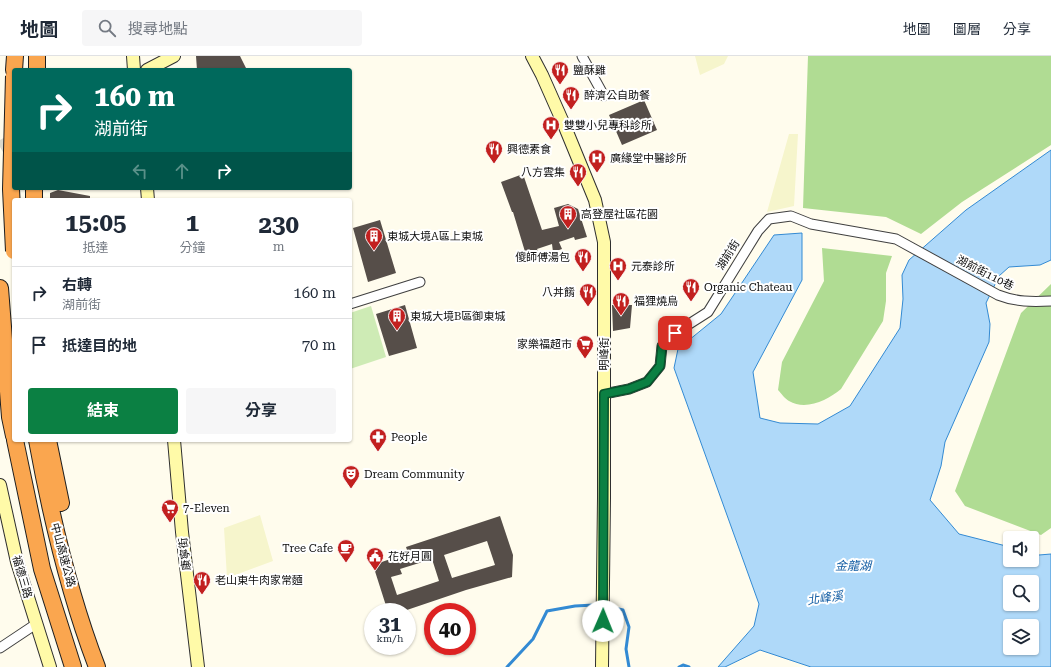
<!DOCTYPE html>
<html lang="zh-TW">
<meta charset="utf-8">
<style>
body{margin:0;font-family:"Roboto Serif","Noto Sans TC",serif;background:#f6f6f7;color:#1f2937;height:100vh;display:flex;flex-direction:column;font-size:15px;white-space:nowrap}
*{box-sizing:border-box;margin:0}
p{font-size:13px;color:#747a83}
.icon{flex:none;width:22px;height:22px;fill:none;stroke:currentColor;stroke-width:2;stroke-linecap:round;stroke-linejoin:round}
.map{position:relative;flex:1;overflow:hidden}
.sheet{position:absolute;left:12px;top:142px;width:340px;height:244px;display:flex;flex-direction:column;background:#fff;border-radius:4px;box-shadow:0 1px 3px #0004}
.sheet>*{flex:none}
.guide{position:absolute;left:12px;top:12px;width:340px;height:122px;border-radius:4px;box-shadow:0 1px 3px #0004;background:#00695c;color:#fff;overflow:hidden}
.tools{position:absolute;left:1003px;top:475px;display:grid;gap:8px}
.tools a{display:grid;place-items:center;width:36px;height:36px;border-radius:4px;background:#fff;box-shadow:0 1px 3px #0004;font-size:20px}
.speed{position:absolute;left:364px;top:547px;display:flex;gap:8px;font-size:20px;font-weight:700;text-align:center}
.speed>*{display:grid;place-content:center;width:52px;height:52px;border-radius:50%;background:#fff;box-shadow:0 1px 3px #0004;line-height:1}
.speed small{font-size:10px;font-weight:400}
.speed .limit{border:6px solid #d22;background:#fff;color:#111}
.pin{position:absolute;display:grid;place-items:center;width:34px;height:34px;color:#fff;margin:-17px;border-radius:8px;box-shadow:0 2px 6px #0006}
.me{position:absolute;width:44px;margin:-22px;rotate:1deg;stroke-linejoin:round;filter:drop-shadow(0 0 3px #0008)}
.turn{display:flex;align-items:center;gap:14px;height:84px;padding:0 16px;font-size:18px}
.turn .icon{width:52px;height:52px;stroke-width:2.5}
.turn b{display:block;font-size:28px;line-height:34px}
.lanes{display:flex;align-items:center;height:38px;padding:0 16px;background:#0003;justify-content:center;gap:20px;direction:ltr}
.lanes .off{opacity:.35}
.eta{display:flex;justify-content:space-evenly;align-items:center;height:68px;text-align:center}
.eta b{font-size:24px;font-weight:700;line-height:28px}
.button{display:flex;gap:8px;margin-top:auto;padding:8px 16px}
.button a{flex:1;height:46px;border-radius:4px;background:#0b8043;color:#fff;font-size:16px;font-weight:700;line-height:46px;text-align:center}
.button a+a{background:#f6f6f7;color:#1f2937}
ul{padding:0;list-style:none}
li{display:flex;align-items:center;gap:12px;height:52px;padding:0 16px;border-top:1px solid #e0e1e3}
li div{flex:1}
li b{display:block;font-size:15px}
li em{font-style:normal}
header{display:flex;align-items:center;gap:24px;box-sizing:border-box;height:56px;padding:0 20px;background:#fff;border-bottom:1px solid #e0e1e3}
header strong{font-size:19px}
nav{display:flex;gap:22px;margin-inline-start:auto;font-size:14px}
.search{width:280px;height:36px;background:#f6f6f7;display:flex;align-items:center;gap:10px;box-sizing:border-box;padding:0 14px;border-radius:4px;color:#747a83;font-size:15px}
.map>svg:first-child{display:block}
.farmland{fill:#f6f5cc}
.green{fill:#ceebb5}
.forest{fill:#b0dc93}
.water{fill:#afd9f9;stroke:#338ad3;fill-rule:evenodd}
.lines{fill:none;stroke-linecap:round;stroke-linejoin:round}
.stream{stroke:#338ad3;stroke-width:3}
.building{fill:#564e49;fill-rule:evenodd}
.secondary-tunnel{stroke:#dbd8cb;stroke-width:12;stroke-dasharray:12 6;stroke-linecap:butt}
.street-casing{stroke:#404040;stroke-width:11}
.secondary-casing{stroke:#2f2f2f;stroke-width:14}
.highway-casing{stroke:#1e1e1e;stroke-width:18}
.street{stroke:#fff;stroke-width:9}
.secondary{stroke:#fffaa8;stroke-width:12}
.highway{stroke:#faa64f;stroke-width:16}
.highway-bridge-casing{stroke:#1e1e1e;stroke-width:18;stroke-linecap:butt}
.highway-bridge{stroke:#faa64f;stroke-width:16}
.route-casing{stroke:#07532c;stroke-width:10}
.route{stroke:#0b8043;stroke-width:7}
.labels{text-anchor:middle;dominant-baseline:central;stroke-width:4;stroke-linejoin:round;paint-order:stroke}
.poi-label{font-size:11px;fill:#0d0d0d;stroke:#fff;text-anchor:start}
.street-label{font-size:11px;fill:#0d0d0d;stroke:#fff}
.water-label{font-size:12px;font-style:italic;fill:#115ca3;stroke:#fff}
</style>
<header>
<strong>地圖</strong>
<div class="search"><svg class="icon" aria-label="search" viewBox="0 0 24 24"><circle cx="10" cy="10" r="6"/><path d="M15 15l6 6"/></svg>搜尋地點</div>
<nav><a>地圖</a><a>圖層</a><a>分享</a></nav>
</header>
<div class="map">
<svg width="1051" height="611" viewBox="0 0 1051 611">
<rect width="100%" height="100%" fill="#fffced"/>
<path class="farmland" d="M695,0H728L724,8L700,19Z
M789,78H798L794,150L767,156Z
M260,459L273,505L227,522L224,472Z"/>
<path class="green" d="M371,250L386,301L350,313V257Z"/>
<path class="forest" d="M808,0H1051V89L962,146L921,178L886,161L803,152Z
M822,192L892,200L886,217V245L883,265L841,333C828,344 806,355 789,345C785,343 781,337 778,334L782,306L824,225Z
M1051,228V472L1041,479L965,450L955,435L1021,257Z"/>
<path class="water" d="M1051,94V204L1040,209L1009,211L999,220L986,247L990,268L989,286L945,386L941,410L930,444L959,478L1010,491V504H1032V497L1039,499L1051,498V611H811L760,594L725,611H718L754,570L759,548L674,312L678,293L721,258L774,179L802,177V224L753,316L760,362L780,367L818,368L850,350L900,272L903,243L902,219L909,204L966,154ZM1010,526H1032V548H1010ZM1010,570H1032V592H1010Z"/>
<g class="lines">
<path class="stream" d="M610,551L623,554L629,571L626,593L629,611
M507,611L533,583L547,555L575,550L594,549
M679,611L683,609L689,611"/>
</g>
<path class="building" d="M196,0H240L247,14H197Z
M644,44L657,74L622,89L609,59Z
M523,118L542,174L559,170L554,152L568,148L578,153L587,181L575,184L574,181L559,186L562,193L553,196L552,188L537,193L538,195L526,199L513,156H512L501,126Z
M58,134L90,140V144H50V137Z
M380,164L396,217L368,226L353,172Z
M405,249L417,292L389,300L376,258Z
M612,249H632L630,272L613,275Z
M500,460L513,499L512,521L466,534L401,556H388L373,509L408,497L406,491ZM487,485L495,509L452,522L444,499ZM432,503L439,525L397,539L391,521L402,518L400,513Z"/>
<g class="lines">
<path class="secondary-tunnel" d="M0,91L14,83"/>
<g class="street-casing">
<path id="street" d="M582,0L604,40
M350,248L420,226
M604,338L629,333L647,326L660,310L662,290L675,277L708,256L758,175L769,163L791,160L811,168L896,183L998,239C1016,246 1032,246 1051,245
M0,592L36,568"/>
</g>
<g class="secondary-casing">
<path id="secondary" d="M133,0L134,14
M532,0L542,19L565,71L595,144L604,186V442L602,611
M147,14L174,0
M147,132L148,144
M174,384L182,476L198,611
M0,429L17,506L50,611"/>
</g>
<g class="highway-casing">
<path id="highway" d="M14,14L15,0
M37,14V0
M34,144V132
M0,232L10,361L14,380
M15,384L42,513L73,611
M37,384C51,461 69,538 97,611
M48,384L61,447"/>
</g>
<use href="#street" class="street"/>
<use href="#secondary" class="secondary"/>
<use href="#highway" class="highway"/>
<g class="highway-bridge-casing">
<path id="highway-bridge" d="M14,20L11,133L14,195"/>
</g>
<use href="#highway-bridge" class="highway-bridge"/>
</g>
<g class="lines">
<g class="route-casing">
<path id="route" d="M603,565L604,338L629,333L647,326L660,310L662,290L675,277"/>
</g>
<use href="#route" class="route"/>
</g>
<defs>
<g id="restaurant-pin" transform="scale(0.9)"><path d="M0 17L-7.5 6A9.5 9.5 0 1 1 7.5 6Z" fill="#c2201f" stroke="#fff"/><path d="M-5-6h1v4h1v-4h1v4h1v-4h1v5L-1.5 .5V6h-2V.5L-5-1ZM5-6V6H3V1.5H1.5Q1.5-4 5-6Z" fill="#fff"/></g>
<g id="hospital-pin" transform="scale(0.9)"><path d="M0 17L-7.5 6A9.5 9.5 0 1 1 7.5 6Z" fill="#c2201f" stroke="#fff"/><path d="M-5-5h3v3.5h4V-5h3V5h-3V1.5h-4V5h-3Z" fill="#fff"/></g>
<g id="building-pin" transform="scale(0.9)"><path d="M0 17L-7.5 6A9.5 9.5 0 1 1 7.5 6Z" fill="#c2201f" stroke="#fff"/><path d="M-4-6H4V6H1V3H-1V6H-4ZM-2.5-4.3h1.7v1.8h-1.7ZM.8-4.3h1.7v1.8H.8ZM-2.5-1h1.7V.8h-1.7ZM.8-1h1.7V.8H.8Z" fill="#fff"/></g>
<g id="supermarket-pin" transform="scale(0.9)"><path d="M0 17L-7.5 6A9.5 9.5 0 1 1 7.5 6Z" fill="#c2201f" stroke="#fff"/><path d="M-6-5.5h2.5l.6 2H6L4.5 2H-2.5L-4.4-4H-6ZM-1.5 3.2a1.3 1.3 0 1 0 .1 0ZM3 3.2a1.3 1.3 0 1 0 .1 0Z" fill="#fff"/></g>
<g id="pharmacy-pin" transform="scale(0.9)"><path d="M0 17L-7.5 6A9.5 9.5 0 1 1 7.5 6Z" fill="#c2201f" stroke="#fff"/><path d="M-2-6h4v4h4v4h-4v4h-4v-4h-4v-4h4Z" fill="#fff"/></g>
<g id="theatre-pin" transform="scale(0.9)"><path d="M0 17L-7.5 6A9.5 9.5 0 1 1 7.5 6Z" fill="#c2201f" stroke="#fff"/><path d="M-5-5.5Q0-4 5-5.5V0Q5 5 0 6Q-5 5-5 0ZM-3.3-2.5H-1v1.5H-3.3ZM1-2.5H3.3v1.5H1ZM-2.8 1Q0 5.5 2.8 1Z" fill="#fff"/></g>
<g id="cafe-pin" transform="scale(0.9)"><path d="M0 17L-7.5 6A9.5 9.5 0 1 1 7.5 6Z" fill="#c2201f" stroke="#fff"/><path d="M-5.5-4.5H6V0H3Q3 3.5 0 3.5H-2.5Q-5.5 3.5-5.5 0ZM3-3.2v2h1.7v-2ZM-6 4.5H4V6H-6Z" fill="#fff"/></g>
<g id="civic-pin" transform="scale(0.9)"><path d="M0 17L-7.5 6A9.5 9.5 0 1 1 7.5 6Z" fill="#c2201f" stroke="#fff"/><path d="M-.6-6.5H3V-4.5H.6V-3L4-1V1h2V6H-6V1h2V-1L-.6-3ZM-1.2 2.5V6h2.4V2.5Z" fill="#fff"/></g>
</defs>
<g fill-rule="evenodd">
<use href="#restaurant-pin" x="560" y="14"/>
<use href="#restaurant-pin" x="571" y="39"/>
<use href="#hospital-pin" x="551" y="69"/>
<use href="#restaurant-pin" x="494" y="93"/>
<use href="#hospital-pin" x="597" y="102"/>
<use href="#restaurant-pin" x="578" y="116"/>
<use href="#building-pin" x="568" y="158"/>
<use href="#building-pin" x="374" y="180"/>
<use href="#restaurant-pin" x="583" y="201"/>
<use href="#hospital-pin" x="618" y="210"/>
<use href="#restaurant-pin" x="691" y="231"/>
<use href="#restaurant-pin" x="588" y="236"/>
<use href="#restaurant-pin" x="621" y="245"/>
<use href="#building-pin" x="397" y="260"/>
<use href="#supermarket-pin" x="585" y="288"/>
<use href="#pharmacy-pin" x="378" y="381"/>
<use href="#theatre-pin" x="351" y="418"/>
<use href="#supermarket-pin" x="170" y="452"/>
<use href="#cafe-pin" x="346" y="492"/>
<use href="#civic-pin" x="375" y="500"/>
<use href="#restaurant-pin" x="202" y="524"/>
</g>
<g class="labels">
<g class="poi-label">
<text x="573" y="14">鹽酥雞</text>
<text x="584" y="39">醉濟公自助餐</text>
<text x="564" y="69">雙雙小兒專科診所</text>
<text x="507" y="93">興德素食</text>
<text x="610" y="102">廣緣堂中醫診所</text>
<text x="565" y="116" text-anchor="end">八方雲集</text>
<text x="581" y="158">高登屋社區花園</text>
<text x="387" y="180">東城大境A區上東城</text>
<text x="570" y="201" text-anchor="end">傻師傅湯包</text>
<text x="631" y="210">元泰診所</text>
<text x="704" y="231">Organic Chateau</text>
<text x="575" y="236" text-anchor="end">八丼餚</text>
<text x="634" y="245">福狸燒鳥</text>
<text x="410" y="260">東城大境B區御東城</text>
<text x="572" y="288" text-anchor="end">家樂福超市</text>
<text x="391" y="381">People</text>
<text x="364" y="418">Dream Community</text>
<text x="183" y="452">7-Eleven</text>
<text x="333" y="492" text-anchor="end">Tree Cafe</text>
<text x="388" y="500">花好月圓</text>
<text x="215" y="524">老山東牛肉家常麵</text>
</g>
<g class="street-label">
<text transform="translate(728 199) rotate(-58)">湖前街</text>
<text transform="translate(985 217) rotate(27)">湖前街110巷</text>
<text transform="translate(604 298) rotate(-90)">明峰街</text>
<text transform="translate(185 498) rotate(-97)">康寧街</text>
<text transform="translate(63 499) rotate(75)">中山高速公路</text>
<text transform="translate(22 521) rotate(74)">福德三路</text>
</g>
<g class="water-label">
<text x="853" y="510">金龍湖</text>
<text transform="translate(825 542) rotate(-8)">北峰溪</text>
</g>
</g>
</svg>
<div class="tools">
<a><svg class="icon" aria-label="sound" viewBox="0 0 24 24"><path d="M4 9h4l5-4v14l-5-4H4zM17 9q2 3 0 6"/></svg></a>
<a><svg class="icon" aria-label="search" viewBox="0 0 24 24"><circle cx="10" cy="10" r="6"/><path d="M15 15l6 6"/></svg></a>
<a><svg class="icon" aria-label="layers" viewBox="0 0 24 24"><path d="M12 4l9 5-9 5-9-5zM3 14l9 5 9-5"/></svg></a>
</div>
<div class="speed"><div>31<small>km/h</small></div><div class="limit">40</div></div>
<div class="pin" style="left:675px;top:277px;background:#d93025"><svg class="icon" aria-label="arrive" viewBox="0 0 24 24"><path d="M6 21V4h12l-3 4 3 4H6"/></svg></div>
<svg class="me" style="left:603px;top:565px" viewBox="-20 -20 40 40"><circle r="19" fill="#fff"/><path d="M0-13L10 11 0 6-10 11z" fill="#0b8043"/></svg>
<div class="guide">
<div class="turn"><svg class="icon" aria-label="right" viewBox="0 0 24 24"><path d="M7 20v-9h11M14 6l5 5-5 5"/></svg><div><b>160 m</b>湖前街</div></div>
<div class="lanes"><svg class="icon off" aria-label="left" viewBox="0 0 24 24"><path d="M17 20v-9H6M10 6l-5 5 5 5"/></svg><svg class="icon off" aria-label="ahead" viewBox="0 0 24 24"><path d="M12 20V5M6 11l6-6 6 6"/></svg><svg class="icon" aria-label="right" viewBox="0 0 24 24"><path d="M7 20v-9h11M14 6l5 5-5 5"/></svg></div>
</div>
<section class="sheet">
<div class="eta">
<div><b>15:05</b><p>抵達</p></div>
<div><b>1</b><p>分鐘</p></div>
<div><b>230</b><p>m</p></div>
</div>
<ul>
<li><svg class="icon" aria-label="right" viewBox="0 0 24 24"><path d="M7 20v-9h11M14 6l5 5-5 5"/></svg><div><b>右轉</b><p>湖前街</p></div><em>160 m</em></li>
<li><svg class="icon" aria-label="arrive" viewBox="0 0 24 24"><path d="M6 21V4h12l-3 4 3 4H6"/></svg><div><b>抵達目的地</b></div><em>70 m</em></li>
</ul>
<div class="button"><a>結束</a><a>分享</a></div>
</section>
</div>
